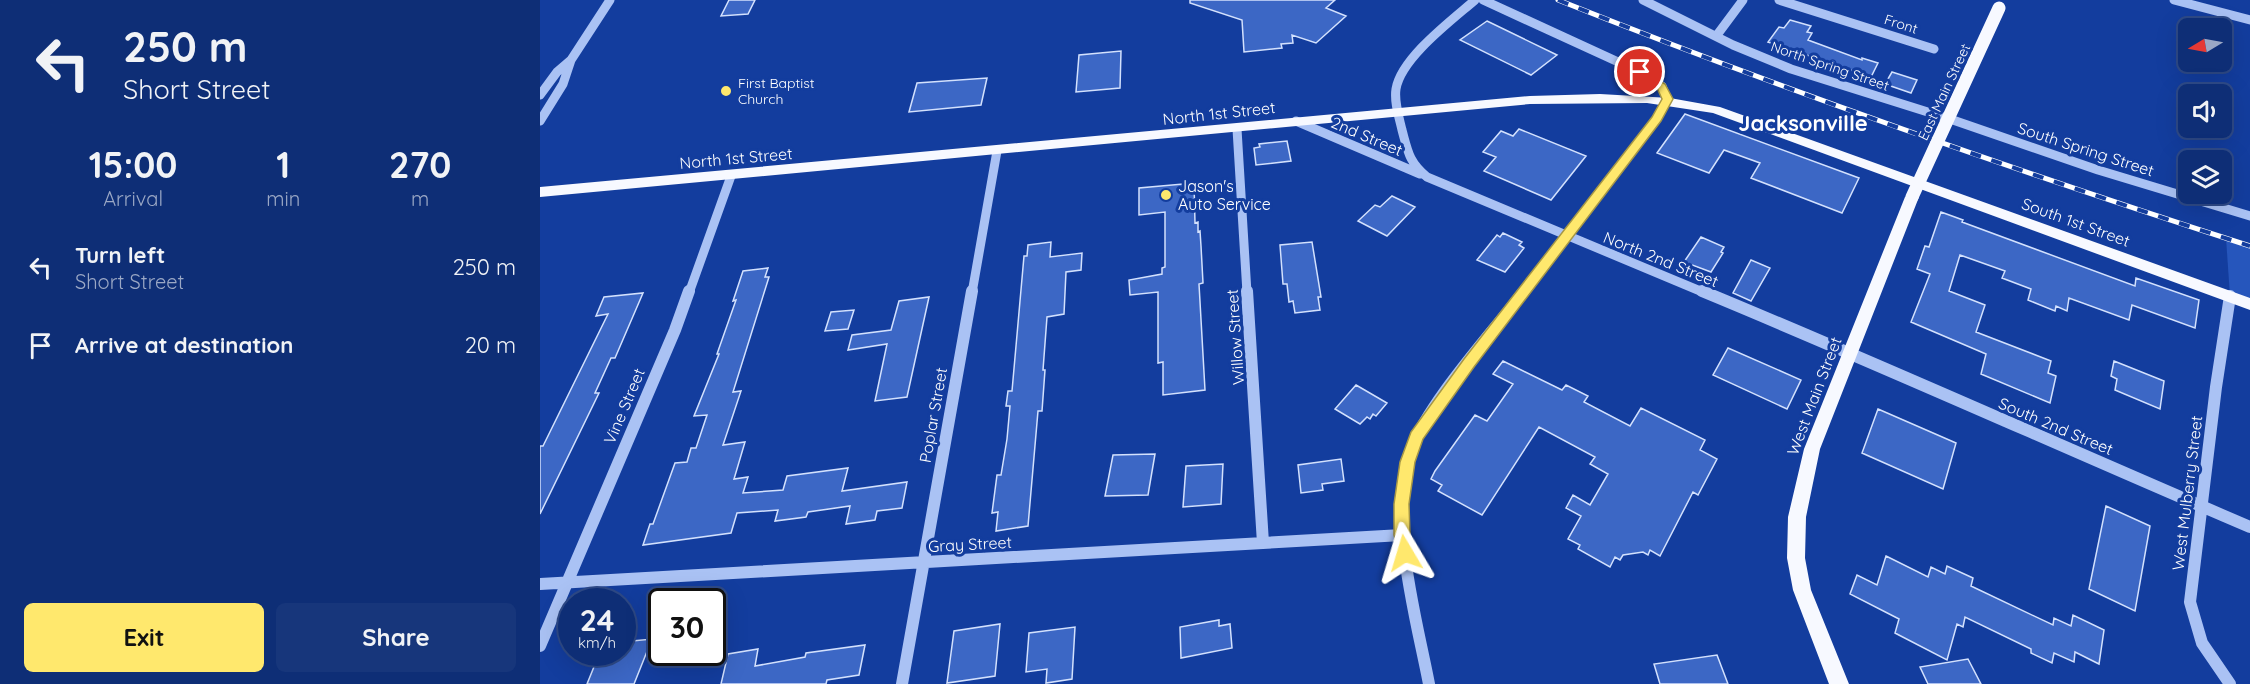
<!DOCTYPE html>
<style>
body{margin:0;font-family:Quicksand,sans-serif;background:#17367b;color:#f1f3f6;height:100vh;display:flex;flex-direction:column;font-size:22px;white-space:nowrap}
*{box-sizing:border-box;margin:0}
p{font-size:20px;color:#9ba8c5}
.icon{flex:none;width:33px;height:33px;fill:none;stroke:currentColor;stroke-width:2;stroke-linecap:round;stroke-linejoin:round}
.map{position:relative;flex:1;overflow:hidden}
.details{display:flex;flex-direction:column;background:#0e2e76;width:540px}
.details>*{flex:none}
.banner{background:#0e2e76;color:#f1f3f6;overflow:hidden}
.needle{width:39px;rotate:260deg}
.buttons{position:absolute;left:1638px;top:18px;display:grid;gap:12px}
.buttons a{display:grid;place-items:center;width:54px;height:54px;border-radius:9px;background:#0e2e76;box-shadow:0 6px 24px #0002,0 0 0 2px #2e4a88;font-size:30px}
.speed{position:absolute;left:18px;top:588px;display:flex;gap:12px;font-size:30px;font-weight:700;text-align:center}
.speed>*{display:grid;place-content:center;width:78px;height:78px;border-radius:50%;background:#0e2e76;box-shadow:0 6px 24px #0002,0 0 0 2px #2e4a88;line-height:1}
.speed small{font-size:15px;font-weight:400}
.speed .limit{border:3px solid #111;border-radius:9px;background:#fff;color:#111}
.pin{position:absolute;display:grid;place-items:center;width:51px;height:51px;color:#fff;margin:-26px;border:3px solid #fff;border-radius:50%;box-shadow:0 2px 6px #0007}
.me{position:absolute;width:66px;margin:-33px;rotate:353deg;stroke-linejoin:round;filter:drop-shadow(0 0 4px #0008)}
.turn{display:flex;align-items:center;gap:21px;height:126px;padding:0 24px;font-size:27px}
.turn .icon{width:78px;height:78px;stroke-width:2.5}
.turn b{display:block;font-size:42px;line-height:51px}
.eta{display:flex;justify-content:space-evenly;align-items:center;height:102px;text-align:center}
.eta b{font-size:36px;font-weight:700;line-height:42px}
.action{display:flex;gap:12px;margin-top:auto;padding:12px 24px}
.action a{flex:1;height:69px;border-radius:9px;background:#ffe86d;color:#111;font-size:24px;font-weight:700;line-height:69px;text-align:center}
.action a+a{background:#17367b;color:#f1f3f6}
ul{padding:0;list-style:none}
li{display:flex;align-items:center;gap:18px;height:78px;padding:0 24px}
li div{flex:1}
li b{display:block;font-size:22px}
li em{font-style:normal}
main{display:flex;flex:1;min-height:0}
.map>svg:first-child{display:block}
.green{fill:#2656bc}
.building{fill:#3c67c5;stroke:#d3e1fd;stroke-width:1.5}
.lines{fill:none;stroke-linecap:round;stroke-linejoin:round}
.minor-far1{stroke:#aac2f4;stroke-width:9}
.minor{stroke:#aac2f4;stroke-width:12}
.major{fill:#f7f9ff;fill-rule:evenodd}
.rail-casing{stroke:#fff;stroke-width:5}
.rail{stroke:#133d9e;stroke-width:4;stroke-dasharray:11;stroke-linecap:butt}
.major-bridge{stroke:#f7f9ff;stroke-width:13}
.route{fill:#ffe86d;stroke:#a69747;stroke-width:1.5}
.poi-dot{fill:#ffe86d;stroke:#133d9e;stroke-width:2}
.labels{text-anchor:middle;dominant-baseline:central;stroke-width:6;stroke-linejoin:round;paint-order:stroke}
.far-street-label{font-size:14px;fill:#fff;stroke:#133d9e}
.far-poi-label{font-size:14px;fill:#fff;stroke:#133d9e;text-anchor:start}
.street-label{font-size:16px;fill:#fff;stroke:#133d9e}
.poi-label{font-size:16px;fill:#fff;stroke:#133d9e;text-anchor:start}
.district-label{font-size:22px;font-weight:bold;fill:#fff;stroke:#133d9e}
</style>
<main>
<section class="details">
<div class="banner">
<div class="turn"><svg class="icon" aria-label="left" viewBox="0 0 24 24"><path d="M17 20v-9H6M10 6l-5 5 5 5"/></svg><div><b>250 m</b>Short Street</div></div>
</div>
<div class="eta">
<div><b>15:00</b><p>Arrival</p></div>
<div><b>1</b><p>min</p></div>
<div><b>270</b><p>m</p></div>
</div>
<ul>
<li><svg class="icon" aria-label="left" viewBox="0 0 24 24"><path d="M17 20v-9H6M10 6l-5 5 5 5"/></svg><div><b>Turn left</b><p>Short Street</p></div><em>250 m</em></li>
<li><svg class="icon" aria-label="arrive" viewBox="0 0 24 24"><path d="M6 21V4h12l-3 4 3 4H6"/></svg><div><b>Arrive at destination</b></div><em>20 m</em></li>
</ul>
<div class="action"><a>Exit</a><a>Share</a></div>
</section>
<div class="map">
<svg width="1710" height="684" viewBox="0 0 1710 684">
<rect width="100%" height="100%" fill="#133d9e"/>
<path class="green" d="M1686,238L1710,246V304L1690,296Z"/>
<path class="building" d="M189,0H215L208,14L181,16Z
M650,0H795L786,8L806,16L776,43L752,35L753,43L741,44L742,48L704,52L702,20L650,3Z
M1250,20L1271,26L1267,32L1272,33L1268,40L1322,60V58L1338,63L1331,77L1228,42L1239,27L1244,28Z
M947,21L1017,55L991,75L920,40Z
M581,51L580,88L536,92L539,55Z
M1352,72L1377,80L1371,93L1345,84Z
M447,78L441,105L369,112L377,83Z
M1145,114L1319,178L1302,213L1211,178L1220,163L1184,150L1169,173L1117,153Z
M979,129L1046,156L1011,200L944,171L956,157L943,152L961,131L973,136Z
M747,141L751,161L716,165L714,148L720,147L719,144Z
M654,183L655,223L658,222V232L660,231L661,246L663,283L659,284L665,390L623,395V362L618,363V292L590,295L589,280L622,274V268L625,267V212L599,215V188Z
M852,196L875,207L847,236L818,221L835,205L840,207Z
M1401,212L1423,220L1422,222L1595,286L1596,278L1659,300L1655,328L1592,305L1589,320L1529,298L1527,311L1516,306L1515,311L1488,300L1491,289L1462,278L1465,271L1420,255L1409,291L1445,305L1436,332L1511,361L1508,373L1516,376L1510,403L1441,374L1446,354L1371,322L1390,274L1377,269L1385,246L1389,247Z
M963,233L982,242L979,245L984,248L965,272L937,260L957,235L960,237Z
M1161,237L1184,247L1181,252L1183,253L1171,272L1144,262Z
M511,242L510,257L542,253L541,270L526,272L524,314L507,317L503,370H505L502,411H498L488,526L456,531L458,512L452,513L457,475H461L467,439L470,406H466L468,391H472L484,256H487L488,245Z
M772,242L781,297H778L780,310L755,313L753,301L749,302L747,284H743L740,245Z
M1211,260L1230,268L1211,301L1193,293Z
M228,268L225,277H229L193,392L201,391L183,445L205,442L194,479L208,477L203,493L243,490L247,476L308,468L302,491L367,482L362,508L337,511L335,520L306,524L310,506L268,512L266,517L235,521L238,510L197,513L191,533L103,545L110,524H113L135,463L147,462L151,448H156L167,415L154,416L179,354H177L196,300L193,301L203,271Z
M103,293L75,358H71L55,393H59L0,514V446H3L68,314L56,316L64,297Z
M389,297L367,397L335,401L347,344L308,350L312,335L351,330L359,301Z
M314,310L308,329L285,331L291,312Z
M1188,348L1261,380L1247,409L1173,375Z
M963,361L1022,390L1026,385L1048,396L1044,402L1090,426L1101,408L1165,440L1160,450L1177,459L1158,495L1153,492L1120,556L1110,550L1108,555L1103,552L1083,555L1080,560L1075,557L1070,567L1038,549L1040,545L1028,539L1041,516L1026,508L1033,495L1050,505L1068,474L1050,464L1055,457L999,427L942,515L898,491L902,485L891,479L895,471L935,415L947,421L973,384L953,374Z
M1574,361L1624,381L1620,409L1575,390L1577,379L1571,376Z
M816,385L847,403L836,416L833,414L830,419L827,417L820,424L795,409Z
M1338,409L1416,443L1403,489L1322,453Z
M615,454L608,495L565,496L573,455Z
M801,459L804,481L782,484L783,490L761,493L758,465Z
M683,464L681,504L643,507L646,466Z
M1566,506L1610,526L1595,611L1549,589Z
M1346,556L1388,577L1391,567L1405,574L1407,566L1433,578L1431,586L1513,625L1514,618L1531,626L1533,615L1564,630L1559,664L1535,652L1534,662L1514,653L1512,663L1491,653V649L1425,617L1423,627L1417,624L1407,660L1355,633L1359,619L1310,594L1317,575L1337,585Z
M679,620V626L690,624L692,648L641,658L640,627Z
M460,624L455,676L407,683L414,631Z
M535,627L532,679L506,683L507,669L486,672L489,633Z
M112,639L94,684H47L60,652H82V642Z
M325,645L319,675L287,680L286,684H181L188,654L218,649L215,666L265,657L266,653Z
M1177,655L1188,684H1120L1114,664Z
M1428,659L1441,684H1388L1380,667Z"/>
<g class="lines">
<path class="minor-far1" d="M935,0C912,20 861,58 856,89C854,102 859,117 862,130C868,152 869,162 887,177L1165,293
M943,0L1100,72L1122,86L1127,99L1117,118L983,293
M1103,0L1193,45L1251,69L1410,119L1558,170L1710,216
M1239,0L1394,49
M1634,0L1710,20
M1177,35L1203,0
M0,95L17,72L31,60L70,0
M0,121L23,84L31,60
M756,121L880,174
M697,129L707,293
M149,293L191,176
M432,293L457,151"/>
<path class="minor" d="M707,291L723,543
M1162,291C1346,367 1527,449 1710,527
M1690,296L1676,387L1650,602L1662,643L1690,684
M0,584L862,535
M0,646L135,330L149,291
M362,684L432,291
M889,684C876,616 847,517 871,450C890,400 951,335 984,291"/>
<path class="major" d="M1060,94L1130,98L1180,107L1710,298V310L1173,113L1107,103L990,104L0,197V187L990,96Z
M1372,192L1379,197L1280,449L1266,517L1265,558L1271,590L1309,684H1289L1253,590L1247,558L1248,517L1264,449L1365,197Z"/>
<g class="rail-casing">
<path id="rail" d="M1018,0C1246,91 1477,171 1710,246"/>
</g>
<use href="#rail" class="rail"/>
<path class="major-bridge" d="M1372,197L1459,8"/>
</g>
<path class="route" d="M1100,68L1125,84L1133,99L1121,121L934,367L883,439L875,462L869,504L870,535L873,553L871,558L865,560L860,558L854,535V504L860,462L871,432L924,359L1112,117L1122,99L1117,88L1097,74V69Z"/>
<g class="poi-dot">
<circle cx="186" cy="91" r="6"/>
<circle cx="626" cy="195" r="6"/>
</g>
<g class="labels">
<g class="far-street-label">
<text transform="translate(1361 24) rotate(18)">Front</text>
<text transform="translate(1290 66) rotate(19)">North Spring Street</text>
<text transform="translate(1404 92) rotate(-65)">East Main Street</text>
</g>
<g class="far-poi-label">
<text x="198" y="83">First Baptist<tspan x="198" dy="16">Church</tspan></text>
</g>
<g class="street-label">
<text transform="translate(679 113) rotate(-6)">North 1st Street</text>
<text transform="translate(827 136) rotate(23)">2nd Street</text>
<text transform="translate(1546 149) rotate(18)">South Spring Street</text>
<text transform="translate(196 158) rotate(-5)">North 1st Street</text>
<text transform="translate(1536 222) rotate(20)">South 1st Street</text>
<text transform="translate(1121 259) rotate(22)">North 2nd Street</text>
<text transform="translate(695 337) rotate(-94)">Willow Street</text>
<text transform="translate(1274 396) rotate(-69)">West Main Street</text>
<text transform="translate(84 406) rotate(-67)">Vine Street</text>
<text transform="translate(393 415) rotate(-80)">Poplar Street</text>
<text transform="translate(1516 426) rotate(23)">South 2nd Street</text>
<text transform="translate(1647 493) rotate(-83)">West Mulberry Street</text>
<text transform="translate(430 544) rotate(-3)">Gray Street</text>
</g>
<g class="poi-label">
<text x="638" y="186">Jason's<tspan x="638" dy="18">Auto Service</tspan></text>
</g>
<g class="district-label">
<text x="1263" y="123">Jacksonville</text>
</g>
</g>
</svg>
<div class="buttons">
<a><svg class="needle" viewBox="-14 -14 28 28"><path d="M0-13l5 13h-10z" fill="#e53935"/><path d="M0 13l5-13h-10z" fill="#9ba8c5"/></svg></a>
<a><svg class="icon" aria-label="sound" viewBox="0 0 24 24"><path d="M4 9h4l5-4v14l-5-4H4zM17 9q2 3 0 6"/></svg></a>
<a><svg class="icon" aria-label="layers" viewBox="0 0 24 24"><path d="M12 4l9 5-9 5-9-5zM3 14l9 5 9-5"/></svg></a>
</div>
<div class="speed"><div>24<small>km/h</small></div><div class="limit">30</div></div>
<div class="pin" style="left:1100px;top:72px;background:#d93025"><svg class="icon" aria-label="arrive" viewBox="0 0 24 24"><path d="M6 21V4h12l-3 4 3 4H6"/></svg></div>
<svg class="me" style="left:865px;top:553px" viewBox="-20 -20 40 40"><path d="M0-17L14 15 0 8-14 15z" fill="#ffe86d" stroke="#fff" stroke-width="4"/></svg>
</div>
</main>
